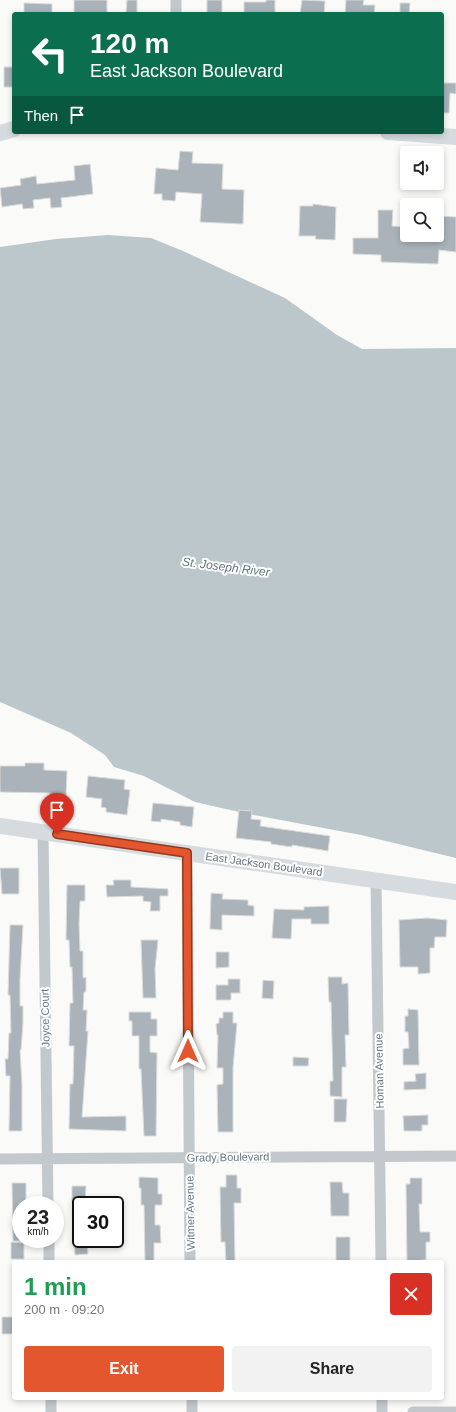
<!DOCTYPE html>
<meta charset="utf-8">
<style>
body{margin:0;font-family:Arial,sans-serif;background:#f2f2f2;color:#222;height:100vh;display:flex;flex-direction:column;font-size:15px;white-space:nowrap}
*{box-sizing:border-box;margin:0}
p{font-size:13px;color:#767676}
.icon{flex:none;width:22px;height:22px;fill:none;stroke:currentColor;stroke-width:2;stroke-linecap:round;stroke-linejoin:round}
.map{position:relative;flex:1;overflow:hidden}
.details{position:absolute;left:12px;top:1260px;width:432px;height:140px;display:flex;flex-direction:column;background:#fff;border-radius:4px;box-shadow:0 2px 6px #0003}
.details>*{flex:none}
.top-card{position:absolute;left:12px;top:12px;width:432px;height:122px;border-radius:4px;box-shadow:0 2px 6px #0003;background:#0b6e4f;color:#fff;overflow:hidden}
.buttons{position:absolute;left:400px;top:146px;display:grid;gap:8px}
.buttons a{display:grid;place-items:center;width:44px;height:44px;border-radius:4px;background:#fff;box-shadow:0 2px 6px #0003;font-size:20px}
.speed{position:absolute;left:12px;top:1196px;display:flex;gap:8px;font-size:20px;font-weight:700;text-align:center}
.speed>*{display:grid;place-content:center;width:52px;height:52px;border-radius:50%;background:#fff;box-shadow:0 2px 6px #0003;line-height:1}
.speed small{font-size:10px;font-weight:400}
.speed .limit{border:2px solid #111;border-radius:6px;background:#fff;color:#111}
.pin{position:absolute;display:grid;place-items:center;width:34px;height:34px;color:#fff;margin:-41px -17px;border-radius:50% 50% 50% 0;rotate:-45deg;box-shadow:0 0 4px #0007}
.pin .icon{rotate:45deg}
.me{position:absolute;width:44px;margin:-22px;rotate:0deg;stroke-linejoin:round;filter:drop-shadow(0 0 3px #0008)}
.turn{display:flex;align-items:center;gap:14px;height:84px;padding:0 12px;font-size:18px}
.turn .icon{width:52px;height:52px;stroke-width:2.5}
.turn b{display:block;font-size:28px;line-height:34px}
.then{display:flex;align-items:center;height:38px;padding:0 12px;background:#0003;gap:8px;font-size:15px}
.round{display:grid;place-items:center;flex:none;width:42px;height:42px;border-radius:4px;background:#f2f2f2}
.summary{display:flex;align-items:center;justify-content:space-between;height:68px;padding:0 12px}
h1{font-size:24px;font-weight:800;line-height:30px;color:#1e9e55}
.button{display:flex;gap:8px;margin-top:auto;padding:8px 12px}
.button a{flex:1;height:46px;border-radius:4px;background:#e4572e;color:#fff;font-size:16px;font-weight:800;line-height:46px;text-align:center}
.button a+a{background:#f2f2f2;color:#222}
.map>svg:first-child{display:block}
.water{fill:#bbc7cb}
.building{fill:#aab3b9;stroke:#dcdcda}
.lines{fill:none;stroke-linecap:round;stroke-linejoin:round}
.street{stroke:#c3c8cc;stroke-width:11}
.secondary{stroke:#d6dbdf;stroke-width:16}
.route-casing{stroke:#94391e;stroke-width:10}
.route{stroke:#e4572e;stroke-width:7}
.labels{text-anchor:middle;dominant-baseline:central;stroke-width:4;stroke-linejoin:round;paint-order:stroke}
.street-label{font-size:11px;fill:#657683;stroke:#fff}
.water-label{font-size:12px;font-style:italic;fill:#60757c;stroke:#fff}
</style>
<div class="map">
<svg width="456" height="1412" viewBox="0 0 456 1412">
<rect width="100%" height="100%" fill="#fafaf8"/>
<path class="water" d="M108,235L151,238L183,251L285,298L337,335L362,349L456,348V858L361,835L248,814L195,802L144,776L114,767L105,755L71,733L0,702V247L56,239Z"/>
<path class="building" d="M74,0H107V14H74Z
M127,0H137V14L126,13Z
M207,0H222V14H207Z
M266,0H275V14H244V2H266Z
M302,0L325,1L324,14H300Z
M346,0H364L363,5H375L374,14H345Z
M24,3L52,4V14H24Z
M400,3H410L409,14H400Z
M4,67H14V87H4Z
M442,83H456V94L450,93L449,113H442Z
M180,151L193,152L192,163L223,164L222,189L244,190L243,224L200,222L202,194L176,192L175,201L162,200V194H154L156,168L178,170Z
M90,164L93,194L61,198L62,207L51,208L50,198L33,200L34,208L23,209L22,204L2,207L0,188L21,185L20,179L36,176L37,184L75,180L74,166Z
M313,204L336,207L335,240L315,239L316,236H299L300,206H313Z
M378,210H393L392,226L407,227V235H437V216L456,217V252L439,250L438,264L381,262V255L353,254V238H378Z
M25,763H44V770L67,771L66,796L63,795V801H49L50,793L0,792V766H25Z
M88,776L125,780L124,789L130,790L127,815L106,812V808L101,807L102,799L86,797Z
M153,803L194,807L192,827L180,825V822L161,819V822L151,821Z
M239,810L252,811L251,819L261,820L260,826L330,836L328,851L292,845V847L271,844V842L236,838Z
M0,868H19V894H2Z
M113,880H131V887L168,889V896H160V911H150L151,902L143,901V896L107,897L106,885H114Z
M67,885H85V901H80L79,924L80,951H83V978L86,977V992H84L83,1010H87L86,1031H88L82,1117L126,1116V1131L69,1129L70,1084H73L74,1046H69L70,1003H73L72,967H70L69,940H66Z
M211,893L223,894L222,899L248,900V905L254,906V916L222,915V930L210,929Z
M329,906V924H311V919H292L291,939L272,938L274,909L304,910V907Z
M427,918L447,920L446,937H435L434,948H430V973L418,974V967H400L399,920Z
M10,925H23L20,979V1006H23V1023L21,1050H20L22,1086V1131H9L10,1076H6L5,1059H8L9,1033H11L10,995H8Z
M141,940H158L155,969L156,998H143Z
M216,952H229V967L216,968Z
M328,977H342V984L348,983L349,1035H345L346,1067H342V1097L330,1096V1081H333L331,1002H329Z
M228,979H240V993H231V1000H216V985H228Z
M263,980L274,981L273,999L262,998Z
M408,1009L418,1010L419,1065H403V1049L409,1048L408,1032H405V1016H408Z
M129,1012H151V1019H157V1036H150V1052L157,1053L156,1136H144L141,1069H139V1036H132V1021H129Z
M223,1012H233V1023H237L233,1068V1132H218L217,1085L223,1084V1068H217L218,1035H217L216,1024L219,1023V1018H223Z
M293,1057L309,1058L308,1066H293Z
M426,1073V1089L404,1090V1082L416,1081L415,1074Z
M334,1099H347L346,1122H334Z
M428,1115V1125H422V1131H404L403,1116Z
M226,1175H237V1188H241V1203H234L235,1262H226L225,1242H221L220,1187H226Z
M139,1177L158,1178V1194H162V1205H155V1225H160L161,1243H154V1262H145L144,1205H141V1188H139Z
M410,1178H422V1204H419L420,1232H430V1242H426V1260H421V1262H407L406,1184H410Z
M330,1182H342L343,1193H349V1216H331Z
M12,1183H26V1204H21V1241H13Z
M72,1186H86L85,1203H72Z
M336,1237H350V1262H336Z
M74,1240H87L88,1254L75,1255Z
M11,1242L24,1243V1259H11Z
M2,1317H14V1334H2Z"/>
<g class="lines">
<path class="street" d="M176,14V0
M43,832L48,1205
M187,853L190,1262
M376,880L381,1262
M0,1159L456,1156
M49,1239V1262
M51,1398V1412
M192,1398V1412
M382,1398V1412
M413,1412H456"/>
<path class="secondary" d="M388,132L456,137
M0,133L14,129
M0,826L456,892"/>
</g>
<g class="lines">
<g class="route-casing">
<path id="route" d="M57,834L187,853L188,1051"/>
</g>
<use href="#route" class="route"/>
</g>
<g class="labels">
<g class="street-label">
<text transform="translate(264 864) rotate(8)">East Jackson Boulevard</text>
<text transform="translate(45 1018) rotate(-91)">Joyce Court</text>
<text transform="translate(379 1071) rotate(-91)">Homan Avenue</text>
<text transform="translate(228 1157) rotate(-1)">Grady Boulevard</text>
<text transform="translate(190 1213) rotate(-91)">Witmer Avenue</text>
</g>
<g class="water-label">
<text transform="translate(226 567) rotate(7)">St. Joseph River</text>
</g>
</g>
</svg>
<div class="buttons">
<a><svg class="icon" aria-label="sound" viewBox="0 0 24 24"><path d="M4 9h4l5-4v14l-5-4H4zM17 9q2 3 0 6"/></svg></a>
<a><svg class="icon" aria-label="search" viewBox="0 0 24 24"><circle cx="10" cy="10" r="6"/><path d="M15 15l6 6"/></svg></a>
</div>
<div class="speed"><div>23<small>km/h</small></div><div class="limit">30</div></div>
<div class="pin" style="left:57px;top:834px;background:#d93025"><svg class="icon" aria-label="arrive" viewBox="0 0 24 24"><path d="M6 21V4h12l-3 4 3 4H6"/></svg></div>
<svg class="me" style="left:188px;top:1051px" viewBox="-20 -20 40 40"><path d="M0-17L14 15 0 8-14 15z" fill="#e4572e" stroke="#fff" stroke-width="4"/></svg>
<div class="top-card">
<div class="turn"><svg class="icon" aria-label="left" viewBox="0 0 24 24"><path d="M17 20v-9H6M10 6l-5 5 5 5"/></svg><div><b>120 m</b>East Jackson Boulevard</div></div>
<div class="then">Then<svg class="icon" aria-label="arrive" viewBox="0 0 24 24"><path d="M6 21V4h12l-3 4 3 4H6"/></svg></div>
</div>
<section class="details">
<div class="summary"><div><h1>1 min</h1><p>200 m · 09:20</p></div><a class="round" style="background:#d93025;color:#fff"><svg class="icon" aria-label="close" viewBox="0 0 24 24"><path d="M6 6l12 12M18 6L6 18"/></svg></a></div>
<div class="button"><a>Exit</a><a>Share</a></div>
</section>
</div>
